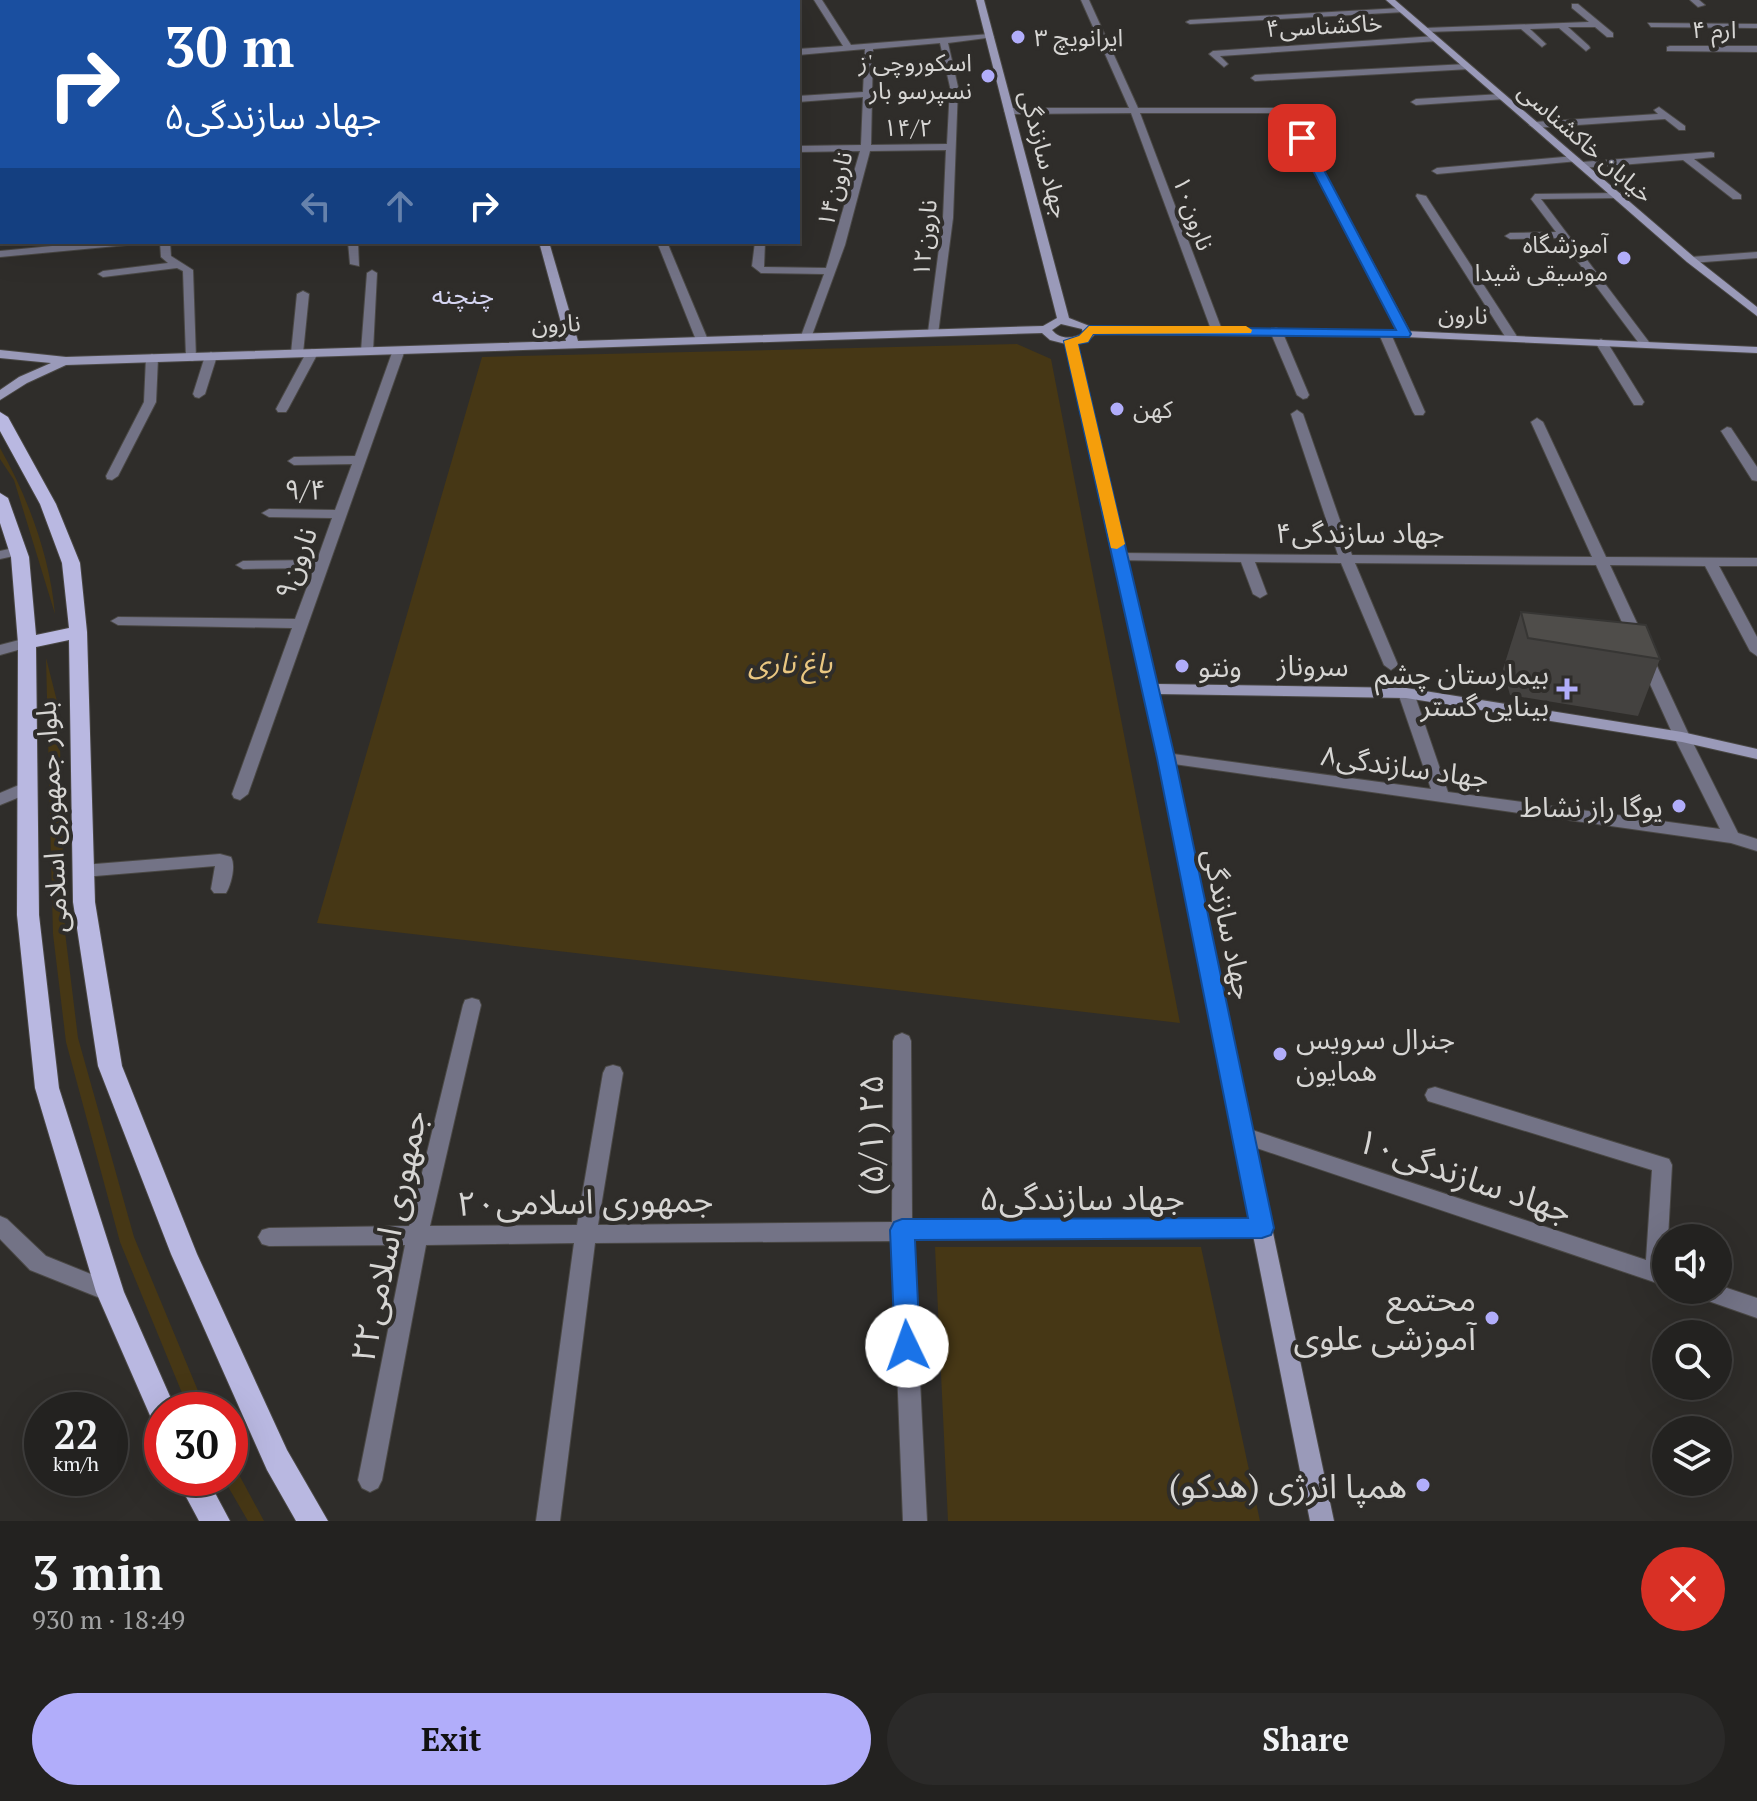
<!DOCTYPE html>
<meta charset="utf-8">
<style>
body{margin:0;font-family:"PT Serif","Noto Sans Arabic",serif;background:#2b2a29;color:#f1f3f6;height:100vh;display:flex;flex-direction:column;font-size:30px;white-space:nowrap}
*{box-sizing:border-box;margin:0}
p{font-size:26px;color:#a3a4a5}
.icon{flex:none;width:44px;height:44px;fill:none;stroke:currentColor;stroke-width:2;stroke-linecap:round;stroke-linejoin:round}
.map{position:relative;height:1521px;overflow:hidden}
.sheet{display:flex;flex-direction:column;background:#232220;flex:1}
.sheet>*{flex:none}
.hud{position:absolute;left:0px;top:0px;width:800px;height:244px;box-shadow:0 8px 32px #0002,0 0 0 2px #403f3e;background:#1a4fa0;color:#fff;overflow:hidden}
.fabs{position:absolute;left:1652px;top:1224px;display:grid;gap:16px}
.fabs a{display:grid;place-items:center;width:80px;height:80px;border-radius:50%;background:#232220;box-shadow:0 8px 32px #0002,0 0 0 2px #403f3e;font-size:40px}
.speed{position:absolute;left:24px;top:1392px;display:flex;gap:16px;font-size:40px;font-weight:700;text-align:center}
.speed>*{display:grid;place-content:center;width:104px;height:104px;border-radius:50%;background:#232220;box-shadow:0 8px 32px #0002,0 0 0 2px #403f3e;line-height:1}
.speed small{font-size:20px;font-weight:400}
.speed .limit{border:12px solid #d22;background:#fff;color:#111}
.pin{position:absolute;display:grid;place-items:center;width:68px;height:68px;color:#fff;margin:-34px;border-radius:16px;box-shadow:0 4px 12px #0006}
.me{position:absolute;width:88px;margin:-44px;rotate:357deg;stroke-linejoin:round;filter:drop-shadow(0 0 6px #0008)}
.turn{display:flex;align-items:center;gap:28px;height:168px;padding:0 32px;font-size:36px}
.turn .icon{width:104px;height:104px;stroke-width:2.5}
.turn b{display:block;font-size:56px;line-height:68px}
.lanes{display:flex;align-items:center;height:76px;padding:0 32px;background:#0003;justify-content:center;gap:40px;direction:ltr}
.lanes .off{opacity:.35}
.round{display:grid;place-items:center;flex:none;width:84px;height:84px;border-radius:42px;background:#2b2a29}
.headline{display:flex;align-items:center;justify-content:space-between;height:136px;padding:0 32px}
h1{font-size:48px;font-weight:700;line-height:60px}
.cta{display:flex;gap:16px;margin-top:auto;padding:16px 32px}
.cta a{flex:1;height:92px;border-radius:48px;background:#b1adfa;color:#111;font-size:32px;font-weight:700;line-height:92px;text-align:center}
.cta a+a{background:#2b2a29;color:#f1f3f6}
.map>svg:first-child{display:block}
.green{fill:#463715}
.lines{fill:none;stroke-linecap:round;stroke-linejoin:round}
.street-casing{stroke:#4a4845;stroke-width:2}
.secondary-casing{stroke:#4a4845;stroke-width:2}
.primary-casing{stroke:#4a4845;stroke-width:2}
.street{fill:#737386;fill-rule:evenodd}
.secondary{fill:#9a9ab9;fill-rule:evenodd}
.primary{fill:#b9b8e1;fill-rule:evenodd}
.wall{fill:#444240}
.building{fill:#4f4d4a;stroke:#373634;stroke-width:2}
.route{fill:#1a73e8;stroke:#114b97;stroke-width:2}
.slow{fill:#f59e0b}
.poi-dot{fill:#b1adfa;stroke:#2f2d2a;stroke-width:3}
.labels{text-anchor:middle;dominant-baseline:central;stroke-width:8;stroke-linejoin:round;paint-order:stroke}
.far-street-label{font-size:24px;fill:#d6d5d3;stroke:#2f2d2a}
.far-poi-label{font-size:24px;fill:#d6d5d3;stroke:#2f2d2a;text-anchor:start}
.far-neighbourhood-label{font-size:26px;fill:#d5d5f2;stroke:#2f2d2a}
.street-label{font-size:28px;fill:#d6d5d3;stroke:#2f2d2a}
.park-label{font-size:28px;font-style:italic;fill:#eac781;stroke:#2f2d2a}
.poi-label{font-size:28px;fill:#d6d5d3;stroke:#2f2d2a;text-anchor:start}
.near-street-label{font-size:34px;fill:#d6d5d3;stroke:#2f2d2a}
.near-poi-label{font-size:34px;fill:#d6d5d3;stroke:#2f2d2a;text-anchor:end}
</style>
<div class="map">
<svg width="1757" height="1521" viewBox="0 0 1757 1521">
<rect width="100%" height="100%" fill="#2f2d2a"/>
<path class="green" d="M1017,344L1051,359L1180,1023L317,923L482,357Z
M0,448C28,497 50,557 55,614L14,480L0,459Z
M46,658L59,709L65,932L78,1038L134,1237L206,1410H189L120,1242L66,1042L53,934Z
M935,1247H1201L1260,1521H948Z
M230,1458L264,1521H248L223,1478H230Z"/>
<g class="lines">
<g class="street-casing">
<path id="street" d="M20,0H30L28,2Z
M252,0H260L261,2H253Z
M317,0H325V2H317Z
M577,0H585L586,2H578Z
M625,0H633L634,2H626Z
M814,0H822L851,45L990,34L994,37L948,43L958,87L953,218L938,334L928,332L943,218L946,150L870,151L845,245L811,338L801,336L824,274L761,273L752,266L755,242H765L764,267L826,268L860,151L798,152V146L861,145L863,97L798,102V96L863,92L865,49L798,55V49L843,46ZM940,43L950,87L947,144L871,145L873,49Z
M1081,0H1089L1138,108H1290L1411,334L1409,336L1399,334L1284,113H1140L1222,330L1212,332L1131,113L1009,114L1004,111L1009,108H1129Z
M1690,0H1699L1705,5L1698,7Z
M1572,4H1578L1613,33V37H1607L1595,27H1568L1589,46L1590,48L1586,51L1559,28L1530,29L1546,44L1542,47L1521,29L1425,32L1421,30L1425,28L1589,22L1572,8Z
M1401,8L1404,12L1190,24L1186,22L1190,20Z
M1648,23L1757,24V28L1651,27Z
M1435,36L1439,39L1438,41L1220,56L1228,64L1224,67L1209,54L1213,51Z
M1670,46H1757V52L1667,51V47Z
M1467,64L1471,67L1470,69L1255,81L1251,78L1255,75Z
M2,73V79L0,80V74Z
M1502,94L1505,95V99L1416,105L1411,102L1416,99Z
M1659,107L1685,126V130H1679L1665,119L1534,128L1529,125L1534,122L1658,114L1654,110Z
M1711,152L1714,153V157L1694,159L1741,195V199H1733L1683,160L1582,168L1577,165L1582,162Z
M1575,156L1580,159L1578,161L1437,174L1432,171L1437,168Z
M1620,193V197L1616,198L1541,199L1649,342L1651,344L1645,347L1641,346L1560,238L1510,239L1505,236L1510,233L1556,232L1531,199L1535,194Z
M1417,194L1426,196L1518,338L1516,340L1506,338L1416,196Z
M0,205H2V211H0Z
M94,242H132L127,245L0,257V251Z
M160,242H170L171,256L193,270L196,359L192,361L186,357L183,271L177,268L103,277L98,274L103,271L168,263L161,257Z
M348,242H358L359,266L350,264Z
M657,242H667L708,340L706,342L696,340Z
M1757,252V258L1691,263L1686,260L1691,257Z
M372,270L377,273L373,351L367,354L361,351L367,273Z
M303,291L309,294L303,353L297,357L291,353L297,294Z
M1276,328L1282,331L1309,395L1307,398L1303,399L1297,395L1270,331Z
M1385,331L1391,334L1425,412L1423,415H1415L1413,412L1379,334Z
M1601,339L1607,342L1644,402L1642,405H1634L1632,402L1595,342Z
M399,347L405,350L248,794L240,800L234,798L232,794L292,628L118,625L111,621L118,617L295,619L314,568L243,569L236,565L243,561L317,560L332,518L269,517L262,513L269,509L335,510L352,464L294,465L288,461L294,457L355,456L393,350Z
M312,349L318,353L288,409L286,412H278L276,409L306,353Z
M211,352L217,356L205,394L199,398L195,397L193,394L205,356Z
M152,354L158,358L156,402L118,476L112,480L107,479L106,476L144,402L146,358Z
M1297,410L1303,414L1352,555L1592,557L1531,422L1537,418L1543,422L1606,557L1757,558V566H1719L1757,637V656L1750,651L1705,566L1610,565L1690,737L1738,833L1757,839V851L1731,843L1160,762L1158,758L1160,754L1166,753L1431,789L1398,693L1406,688L1414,693L1448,792L1720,829L1674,737L1596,565L1355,563L1398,665L1391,670L1384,665L1341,563L1255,562L1267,594L1260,598L1253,594L1241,562L1115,560L1113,557L1115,554L1120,553L1338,555L1291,414Z
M1727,427L1731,428L1757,467V481L1752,480L1721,431Z
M18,547L23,548L25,551L23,554L0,559V551Z
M27,638L34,643L32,646L0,655V645Z
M26,782L32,784L34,788L32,792L0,805V793Z
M220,854L231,857C236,866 231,885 226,893H214L211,889L215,866L83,877L77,875L74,871L77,867L83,865Z
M472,998L479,1000L481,1005L430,1226L577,1225L603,1073L606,1067L613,1065L620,1067L623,1073L598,1225L892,1222L893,1041L895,1036L902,1033L909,1036L911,1041L912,1222L1262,1219L1269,1222L1272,1228L1269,1234L1262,1237L913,1240L927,1521H903L892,1241L595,1243L560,1521H536L574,1243L426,1245L382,1480L378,1488L370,1492L362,1488L358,1480L405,1245L269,1246L262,1244L258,1237L262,1230L269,1228L409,1226L463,1005L465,1000Z
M1435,1087L1669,1159L1672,1165L1668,1238H1666V1286L1236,1141L1233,1135L1236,1129L1243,1127L1646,1260L1652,1170L1428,1101L1425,1095L1428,1089Z
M0,1216L7,1219L46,1256L118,1285L121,1292L118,1299L110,1302L30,1270L0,1239Z
M1718,1285L1757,1298V1318L1697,1297L1694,1290H1718Z"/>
</g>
<g class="secondary-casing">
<path id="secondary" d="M470,0H478L479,2H471Z
M976,0H984L1069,318L1092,327L1405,331L1757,347V353L1405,337L1095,334L1089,340L1077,344L1157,684L1406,688L1682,732L1757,749V759L1682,742L1406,698L1159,694L1334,1521H1310L1158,758L1066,344L1050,340L1042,333L66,365L27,383L0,400V390L19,377L51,363L0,358V350L66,357L566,341L539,242H549L578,341L1043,326L1057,318ZM1061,324L1082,329L1083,333C1073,339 1060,340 1052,330Z
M1386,0H1395L1695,258L1757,307V316L1687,262Z"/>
</g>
<g class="primary-casing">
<path id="primary" d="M0,412L8,417L56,504L80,563L87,632L95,902L122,1066L197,1254L287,1450L328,1521H296L267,1470L171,1254L98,1066L73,902L69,640L36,647L39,915L59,1088L124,1292L176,1410H162V1424L152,1420L96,1292L35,1088L17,915L18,643L11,557L0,523V493L8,498L29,557L36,635L69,628L62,563L40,504L0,431Z
M176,1478H207L230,1521H199Z"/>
</g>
<use href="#street" class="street"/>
<use href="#secondary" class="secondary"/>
<use href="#primary" class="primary"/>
</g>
<path class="wall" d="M1521,612L1660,659L1638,716L1510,695L1503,669Z"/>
<path class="building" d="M1521,612L1646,625L1660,659L1528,638Z"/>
<path class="route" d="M1302,135L1307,138L1411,334L1409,337L1093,334L1088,342L1078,344L1175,758L1274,1228L1271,1235L1262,1238L915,1240L920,1346L916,1354L907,1358L898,1354L895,1346L890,1230L894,1222L902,1219L1248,1218L1157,758L1064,341L1079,336L1089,326L1396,330L1296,138Z"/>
<path class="slow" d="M1246,326L1252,330L1251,333L1093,334L1088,342L1078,344L1125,544L1117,549L1111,548L1064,341L1079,336L1089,326Z"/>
<g class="poi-dot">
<circle cx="1018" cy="37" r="8"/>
<circle cx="988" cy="76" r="8"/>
<circle cx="1624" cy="258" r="8"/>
<circle cx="1117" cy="409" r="8"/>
<circle cx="1182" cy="666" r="8"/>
<path d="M1563 677h8v8h8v8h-8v8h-8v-8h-8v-8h8z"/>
<circle cx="1679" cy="806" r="8"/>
<circle cx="1280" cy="1054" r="8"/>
<circle cx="1492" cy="1318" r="8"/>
<circle cx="1423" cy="1485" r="8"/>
</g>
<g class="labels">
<g class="far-street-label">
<text transform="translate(1324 25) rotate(-3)">خاکشناسی۴</text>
<text x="1714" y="29">ارم ۴</text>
<text x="908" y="127">۱۴/۲</text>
<text transform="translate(1586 142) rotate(41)">خیابان خاکشناسی</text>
<text transform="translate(1045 154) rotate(75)">جهاد سازندگی</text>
<text transform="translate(834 189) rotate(-75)">نارون۱۴</text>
<text transform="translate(1194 213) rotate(70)">نارون۱۰</text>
<text transform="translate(924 238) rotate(-84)">نارون۱۲</text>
<text transform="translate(1463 314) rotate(2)">نارون</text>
<text transform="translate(556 323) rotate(-2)">نارون</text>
</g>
<g class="far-poi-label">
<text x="1034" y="37">ایرانویچ ٣</text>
<text x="972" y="62" text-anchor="end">اسکوروچی'ز<tspan x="972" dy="28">نسپرسو بار</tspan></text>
<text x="1608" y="244" text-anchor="end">آموزشگاه<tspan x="1608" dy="28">موسیقی شیدا</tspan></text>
<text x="1133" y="409">کهن</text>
</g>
<g class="far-neighbourhood-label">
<text x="463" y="294">چنچنه</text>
</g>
<g class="street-label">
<text transform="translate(305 489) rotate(1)">۹/۴</text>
<text x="1360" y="532">جهاد سازندگی۴</text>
<text transform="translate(295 563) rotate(-70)">نارون۹</text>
<text transform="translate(1313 665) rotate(1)">سروناز</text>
<text transform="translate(1405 766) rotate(8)">جهاد سازندگی۸</text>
<text transform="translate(51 817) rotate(-93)">بلوار جمهوری اسلامی</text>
<text transform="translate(1229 924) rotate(78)">جهاد سازندگی</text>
</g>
<g class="park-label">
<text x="790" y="662">باغ ناری</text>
</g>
<g class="poi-label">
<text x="1198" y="666">ونتو</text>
<text x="1549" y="673" text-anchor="end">بیمارستان چشم<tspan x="1549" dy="32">بینایی گستر</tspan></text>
<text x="1663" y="806" text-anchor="end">یوگا راز نشاط</text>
<text x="1296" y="1038">جنرال سرویس<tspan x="1296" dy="32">همایون</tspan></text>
</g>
<g class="near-street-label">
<text transform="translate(870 1135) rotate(-90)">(۵/۱) ۲۵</text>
<text transform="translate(1465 1175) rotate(19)">جهاد سازندگی۱۰</text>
<text x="1082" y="1197">جهاد سازندگی۵</text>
<text transform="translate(585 1201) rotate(-1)">جمهوری اسلامی۲۰</text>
<text transform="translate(388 1236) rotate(-78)">جمهوری اسلامی۲۲</text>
</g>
<g class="near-poi-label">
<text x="1476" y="1298">محتمع<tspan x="1476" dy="39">آموزشی علوی</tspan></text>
<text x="1407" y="1485">همپا انرژی (هدکو)</text>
</g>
</g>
</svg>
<div class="fabs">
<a><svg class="icon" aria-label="sound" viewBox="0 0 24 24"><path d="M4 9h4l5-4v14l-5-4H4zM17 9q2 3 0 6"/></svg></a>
<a><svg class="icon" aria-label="search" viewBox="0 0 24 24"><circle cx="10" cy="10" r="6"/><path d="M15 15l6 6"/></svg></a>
<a><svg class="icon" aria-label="layers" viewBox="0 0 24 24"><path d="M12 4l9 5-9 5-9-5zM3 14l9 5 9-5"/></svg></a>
</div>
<div class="speed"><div>22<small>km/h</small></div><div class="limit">30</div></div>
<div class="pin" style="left:1302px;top:138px;background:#d93025"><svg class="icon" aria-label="arrive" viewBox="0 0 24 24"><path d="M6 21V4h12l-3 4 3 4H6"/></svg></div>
<svg class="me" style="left:907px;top:1346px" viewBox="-20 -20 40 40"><circle r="19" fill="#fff"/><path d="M0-13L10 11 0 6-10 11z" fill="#1a73e8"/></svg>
<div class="hud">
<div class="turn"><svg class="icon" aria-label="right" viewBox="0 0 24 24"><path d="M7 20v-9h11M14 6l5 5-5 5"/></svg><div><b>30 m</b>جهاد سازندگی۵</div></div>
<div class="lanes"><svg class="icon off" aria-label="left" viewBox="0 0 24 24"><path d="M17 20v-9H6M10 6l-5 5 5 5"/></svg><svg class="icon off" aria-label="ahead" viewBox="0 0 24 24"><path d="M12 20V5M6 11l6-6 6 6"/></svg><svg class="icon" aria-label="right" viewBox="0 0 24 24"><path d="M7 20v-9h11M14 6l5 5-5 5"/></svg></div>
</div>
</div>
<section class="sheet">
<div class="headline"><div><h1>3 min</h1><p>930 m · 18:49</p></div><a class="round" style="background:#d93025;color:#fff"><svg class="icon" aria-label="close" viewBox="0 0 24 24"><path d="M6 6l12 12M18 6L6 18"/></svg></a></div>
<div class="cta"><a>Exit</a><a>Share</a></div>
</section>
